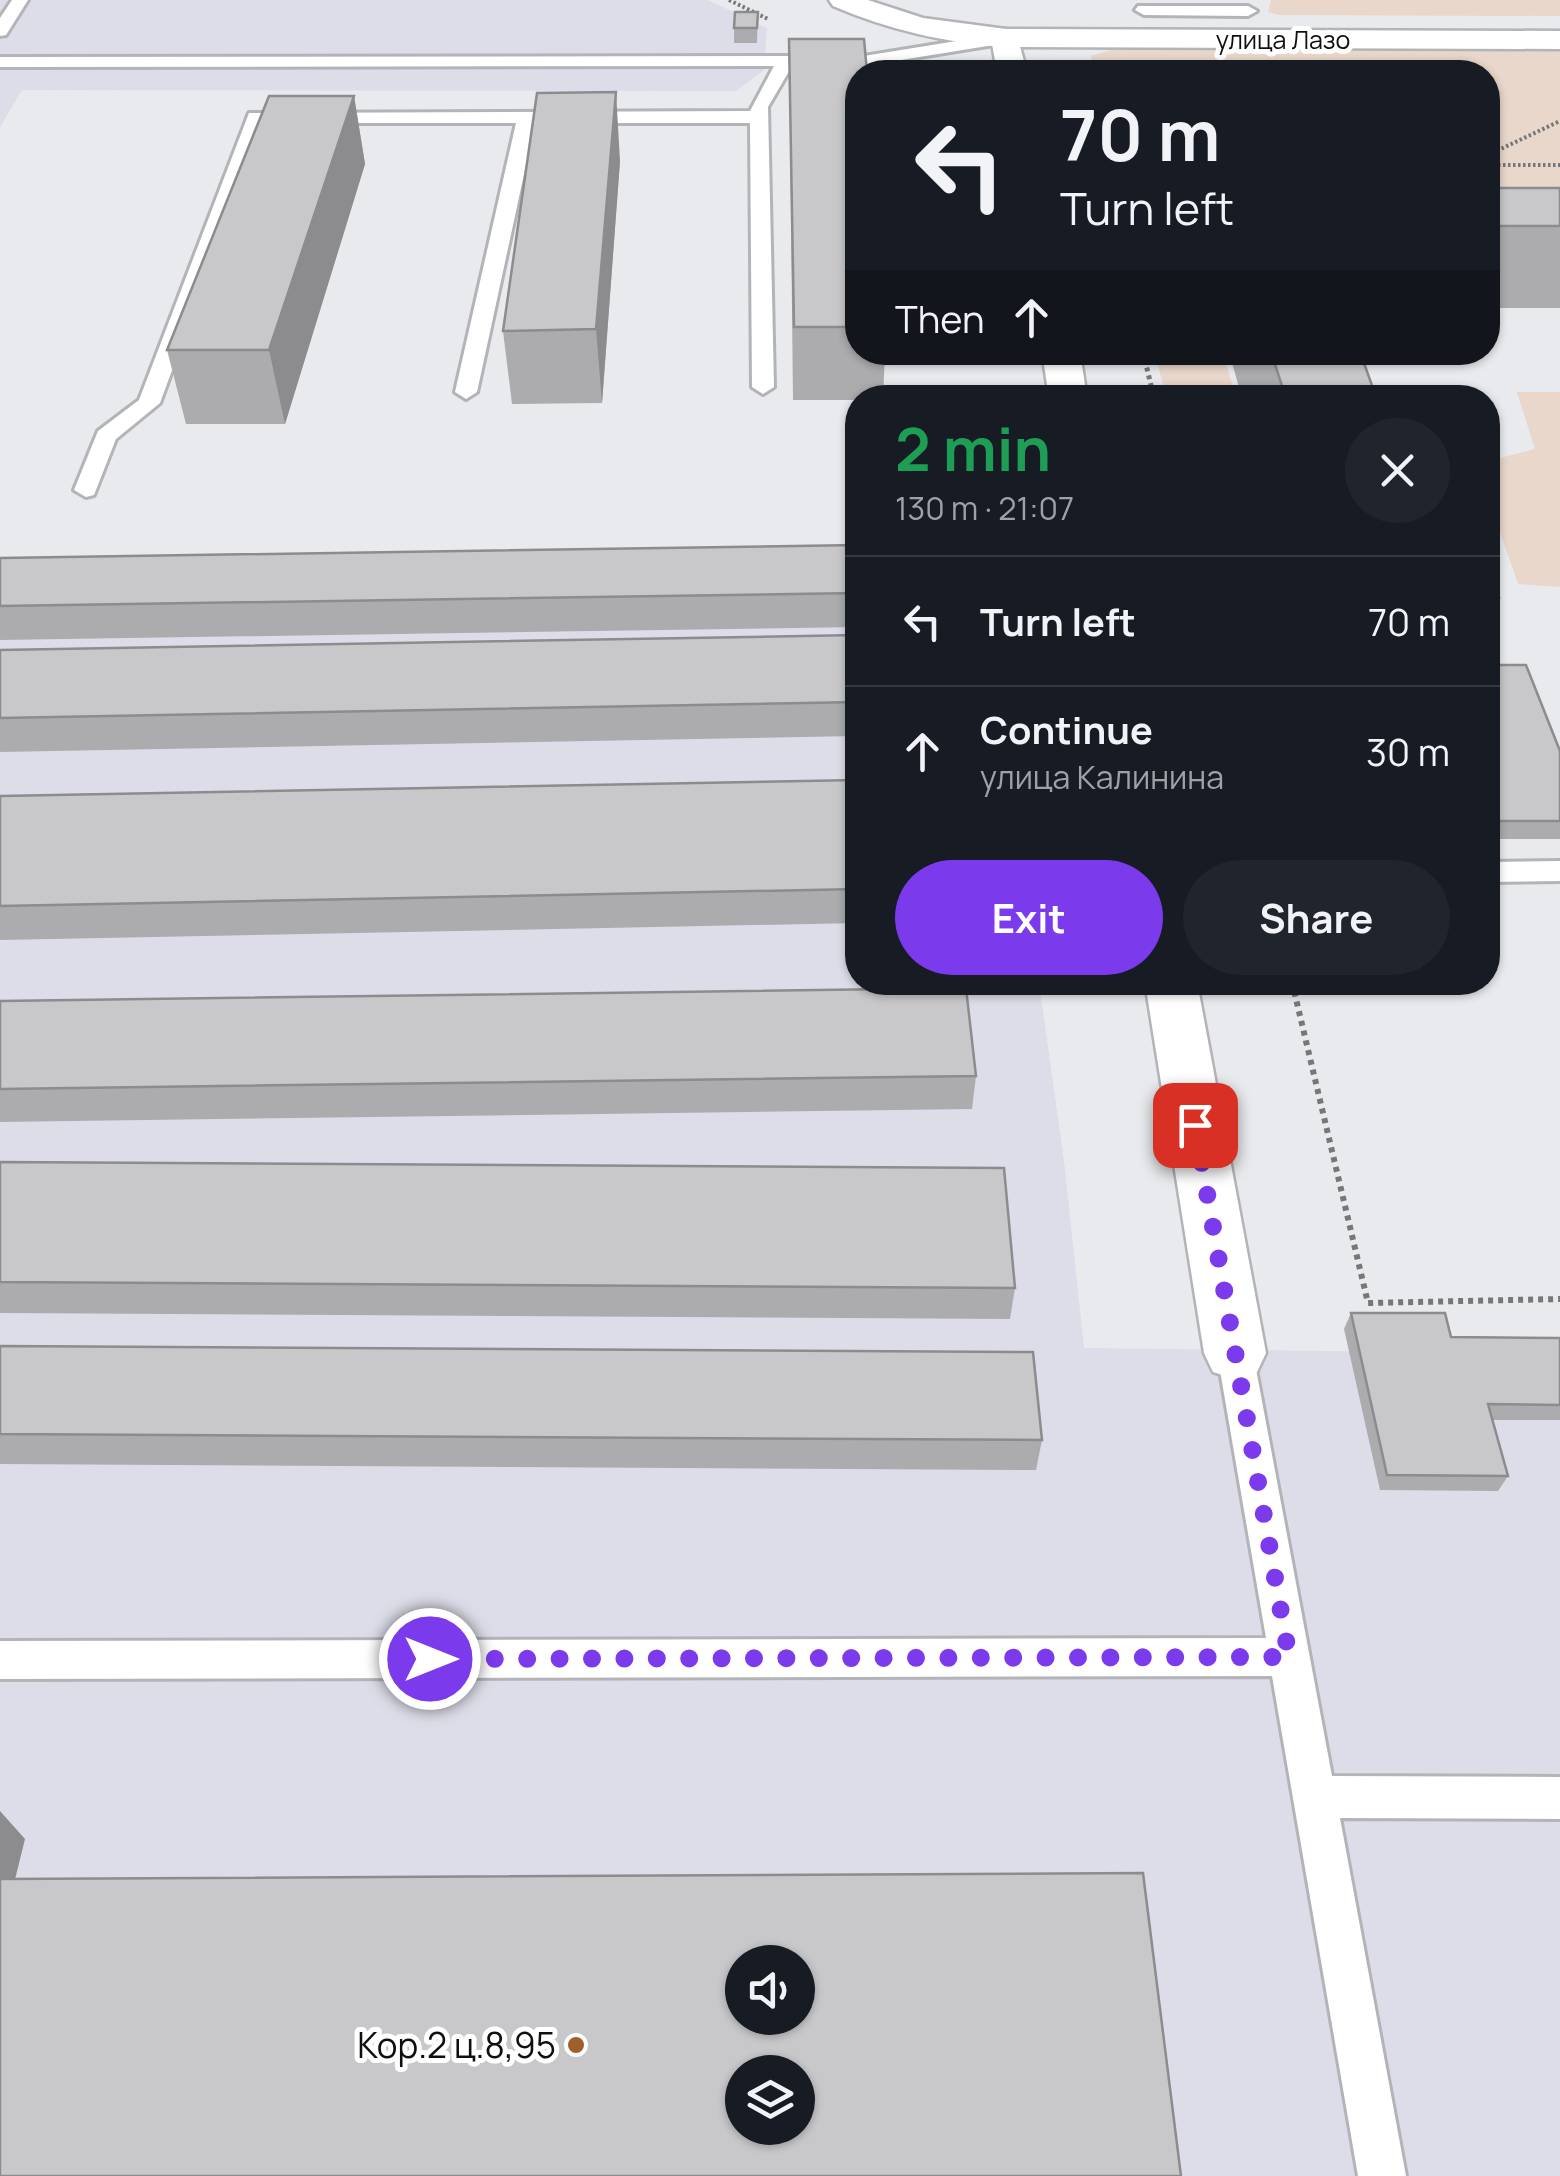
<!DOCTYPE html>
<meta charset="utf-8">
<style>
body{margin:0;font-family:Manrope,sans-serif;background:#20242c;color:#f1f3f6;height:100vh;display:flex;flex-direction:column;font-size:38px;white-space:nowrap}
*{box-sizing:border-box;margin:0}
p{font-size:32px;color:#9ea1a6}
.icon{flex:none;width:55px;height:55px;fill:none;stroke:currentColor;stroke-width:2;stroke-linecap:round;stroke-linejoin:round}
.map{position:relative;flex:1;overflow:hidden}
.side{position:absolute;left:845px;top:385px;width:655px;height:610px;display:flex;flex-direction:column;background:#171b24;border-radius:40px;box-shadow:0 2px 8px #0004}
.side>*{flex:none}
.hud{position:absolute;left:845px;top:60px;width:655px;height:305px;border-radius:40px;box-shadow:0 2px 8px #0004;background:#171b24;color:#f1f3f6;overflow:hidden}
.buttons{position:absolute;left:725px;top:1945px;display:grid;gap:20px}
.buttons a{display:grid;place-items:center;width:90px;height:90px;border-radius:50%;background:#171b24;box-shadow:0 2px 8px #0004;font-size:50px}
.pin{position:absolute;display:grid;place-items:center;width:85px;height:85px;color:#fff;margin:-42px;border-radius:20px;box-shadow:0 5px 15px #0006}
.me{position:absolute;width:110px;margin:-55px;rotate:90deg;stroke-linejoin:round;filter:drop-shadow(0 0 8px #0008)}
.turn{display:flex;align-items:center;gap:35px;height:210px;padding:0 50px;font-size:45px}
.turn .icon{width:130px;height:130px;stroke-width:2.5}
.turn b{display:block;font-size:70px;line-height:85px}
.then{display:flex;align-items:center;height:95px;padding:0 50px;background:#0003;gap:20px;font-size:38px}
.round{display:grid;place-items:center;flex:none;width:105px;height:105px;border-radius:52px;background:#20242c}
.overview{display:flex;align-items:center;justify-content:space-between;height:170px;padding:0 50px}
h1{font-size:60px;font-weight:700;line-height:75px;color:#1e9e55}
.action{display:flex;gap:20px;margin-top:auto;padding:20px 50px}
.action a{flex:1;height:115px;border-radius:60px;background:#7c3aed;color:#fff;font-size:40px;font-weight:700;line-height:115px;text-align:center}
.action a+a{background:#20242c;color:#f1f3f6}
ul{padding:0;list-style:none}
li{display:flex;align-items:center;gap:30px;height:130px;padding:0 50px;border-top:2px solid #363941}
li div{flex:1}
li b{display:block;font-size:38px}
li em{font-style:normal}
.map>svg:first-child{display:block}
.built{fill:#dcdde8;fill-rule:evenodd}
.green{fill:#e9d7cb}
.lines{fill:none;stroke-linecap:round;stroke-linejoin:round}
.service-casing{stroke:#b3b4b7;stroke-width:6}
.minor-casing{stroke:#b3b4b7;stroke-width:5}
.tertiary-casing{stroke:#b3b4b7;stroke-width:5}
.path-far2{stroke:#767779;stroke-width:4;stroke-dasharray:2.5 2.5;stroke-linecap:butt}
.path-far1{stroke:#767779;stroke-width:5;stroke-dasharray:4 4;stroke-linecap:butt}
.path{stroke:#767779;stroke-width:6;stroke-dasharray:5 5;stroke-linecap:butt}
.service{fill:#fff;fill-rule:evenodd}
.minor{fill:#fff;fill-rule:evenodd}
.tertiary{fill:#fff;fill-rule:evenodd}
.wall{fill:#acacaf}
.shaded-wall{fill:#8c8c8e}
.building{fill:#c8c8cb;stroke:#8c8c8e;stroke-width:2.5;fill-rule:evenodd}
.route{stroke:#7c3aed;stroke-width:18;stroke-dasharray:0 32.4}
.poi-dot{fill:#a05e2a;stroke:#fff;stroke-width:4}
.labels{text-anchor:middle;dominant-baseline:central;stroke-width:10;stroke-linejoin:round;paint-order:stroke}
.far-street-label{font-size:25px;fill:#0f0f10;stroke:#fff}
.near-poi-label{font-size:35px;fill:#0f0f10;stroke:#fff;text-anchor:end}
</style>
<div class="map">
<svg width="1560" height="2176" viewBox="0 0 1560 2176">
<rect width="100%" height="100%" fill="#e9eaed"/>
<path class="built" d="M0,0H708L767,28L764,70L736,91L22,90L0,127Z
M857,579L858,982L1039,983L1064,1161L1084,1348L1560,1354V2176H0V593ZM742,1962H798V2018H742ZM742,2072H798V2128H742Z"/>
<path class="green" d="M1271,0H1560V16L1278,15L1268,12Z
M1121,47L1560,48V242L1488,260V72H1095L1091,56Z
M1155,353H1223L1236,397H1166Z
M1517,392H1560V587L1518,584L1488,497V461L1535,449Z"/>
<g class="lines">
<g class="service-casing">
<path id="service" d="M12,0H28L6,35L0,36V18Z
M1138,6H1248L1257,11L1248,16L1144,15L1135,10Z
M1006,33L1012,34V42L864,66H792L768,107L774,387L763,394L752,387L750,123H535L477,392L466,399L455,392L516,123H263L160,403L116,439L94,495L86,497L74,490L98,431L139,400L249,113L750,111L774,66L0,67V57L864,56Z
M1560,861V881L1488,882V862Z
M1235,1337L1248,1342L1253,1353L1332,1776L1560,1777V1819L1340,1818L1406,2176H1358L1272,1676L0,1679V1641L1266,1638L1217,1353L1222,1342Z"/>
</g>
<g class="minor-casing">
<path id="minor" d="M1006,29L1016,32L1027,72H997L991,38L996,32Z
M1042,352H1080L1087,398H1049Z
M1145,982H1197L1266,1353L1257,1372L1235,1379L1213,1372L1204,1353Z"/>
</g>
<g class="tertiary-casing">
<path id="tertiary" d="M829,0H868L923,18L1006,29L1560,31V49L1006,47C946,43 889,30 833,6Z"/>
</g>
<path class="path-far2" d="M729,0L768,19
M1488,155L1560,121
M1488,165H1560"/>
<path class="path-far1" d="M1143,352L1154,398"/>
<path class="path" d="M1292,982L1368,1303L1560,1299"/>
<use href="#service" class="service"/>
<use href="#minor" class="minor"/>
<use href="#tertiary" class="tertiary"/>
</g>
<path class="wall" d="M758,12L757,43H734V28Z
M789,39L858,72V352H885L883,398H858V400H793Z
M354,96L365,164L285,424H186L167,350Z
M620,161L602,403L512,404L503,331Z
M1488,188H1560V308H1488Z
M1229,352H1360L1374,391L1418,398H1242Z
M858,545V627L0,640V558Z
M1488,568L1499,597L1488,632Z
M858,635V736L0,752V650Z
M1488,665L1560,751V839H1488Z
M858,780V923L0,940V796Z
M0,1001L976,1076L972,1109L0,1122Z
M0,1162L1015,1288L1010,1319L0,1313Z
M1351,1313L1451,1337L1560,1338V1420H1492L1508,1476L1498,1491L1380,1490L1344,1329Z
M0,1346L1042,1440L1036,1470L0,1464Z"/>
<path class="shaded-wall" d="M616,92L620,161L602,403L596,329Z
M354,96L365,164L285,424L269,350Z
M0,1811L25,1839L0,1940Z"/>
<path class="building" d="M735,12H758L757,28H734Z
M789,39H864L867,72H858V327H794Z
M616,92L596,329L503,331L537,93Z
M269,96H354L269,350H167Z
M1488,188H1560V226H1488Z
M1271,352H1360L1374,391H1415L1418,398H1319L1316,389H1283Z
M858,545V593L0,606V558Z
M1488,568L1499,597H1488Z
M858,635V702L0,718V650Z
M1488,665H1526L1560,751V821H1488Z
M858,780V889L0,906V796Z
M966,988L976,1076L0,1089V1001Z
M0,1162L1004,1168L1015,1288L0,1282Z
M1351,1313H1445L1451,1337L1560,1338V1405L1488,1404L1508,1476L1387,1475Z
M0,1346L1033,1352L1042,1440L0,1434Z
M1143,1873L1181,2176H0V1879ZM742,1962H798V2018H742ZM742,2072H798V2128H742Z"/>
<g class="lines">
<path class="route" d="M430,1659L1289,1657L1195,1125"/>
</g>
<circle class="poi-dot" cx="576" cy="2045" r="10"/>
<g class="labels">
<g class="far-street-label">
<text x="1283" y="39">улица Лазо</text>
</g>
<g class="near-poi-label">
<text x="556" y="2045">Кор.2 ц.8,95</text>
</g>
</g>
</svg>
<div class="buttons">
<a><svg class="icon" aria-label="sound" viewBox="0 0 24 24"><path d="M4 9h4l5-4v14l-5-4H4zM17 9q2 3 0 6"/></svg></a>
<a><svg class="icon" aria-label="layers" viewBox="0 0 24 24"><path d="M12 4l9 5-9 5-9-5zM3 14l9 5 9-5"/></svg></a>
</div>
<div class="pin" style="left:1195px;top:1125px;background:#d93025"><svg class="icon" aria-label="arrive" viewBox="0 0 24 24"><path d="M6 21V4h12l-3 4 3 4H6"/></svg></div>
<svg class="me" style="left:430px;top:1659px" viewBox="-20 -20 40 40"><circle r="17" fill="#7c3aed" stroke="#fff" stroke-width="3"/><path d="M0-11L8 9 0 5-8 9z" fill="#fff"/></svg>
<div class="hud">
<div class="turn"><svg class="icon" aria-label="left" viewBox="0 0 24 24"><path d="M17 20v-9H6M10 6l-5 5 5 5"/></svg><div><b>70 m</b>Turn left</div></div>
<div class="then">Then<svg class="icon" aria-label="ahead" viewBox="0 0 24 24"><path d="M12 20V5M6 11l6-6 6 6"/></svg></div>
</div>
<section class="side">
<div class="overview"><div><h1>2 min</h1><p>130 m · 21:07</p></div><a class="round"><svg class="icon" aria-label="close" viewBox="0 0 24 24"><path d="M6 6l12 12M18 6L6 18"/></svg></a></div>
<ul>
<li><svg class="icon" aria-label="left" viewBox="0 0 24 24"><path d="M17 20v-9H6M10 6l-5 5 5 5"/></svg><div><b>Turn left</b></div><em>70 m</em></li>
<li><svg class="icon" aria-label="ahead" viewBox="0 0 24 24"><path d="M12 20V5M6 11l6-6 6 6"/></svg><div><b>Continue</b><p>улица Калинина</p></div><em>30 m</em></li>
</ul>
<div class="action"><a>Exit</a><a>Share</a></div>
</section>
</div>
